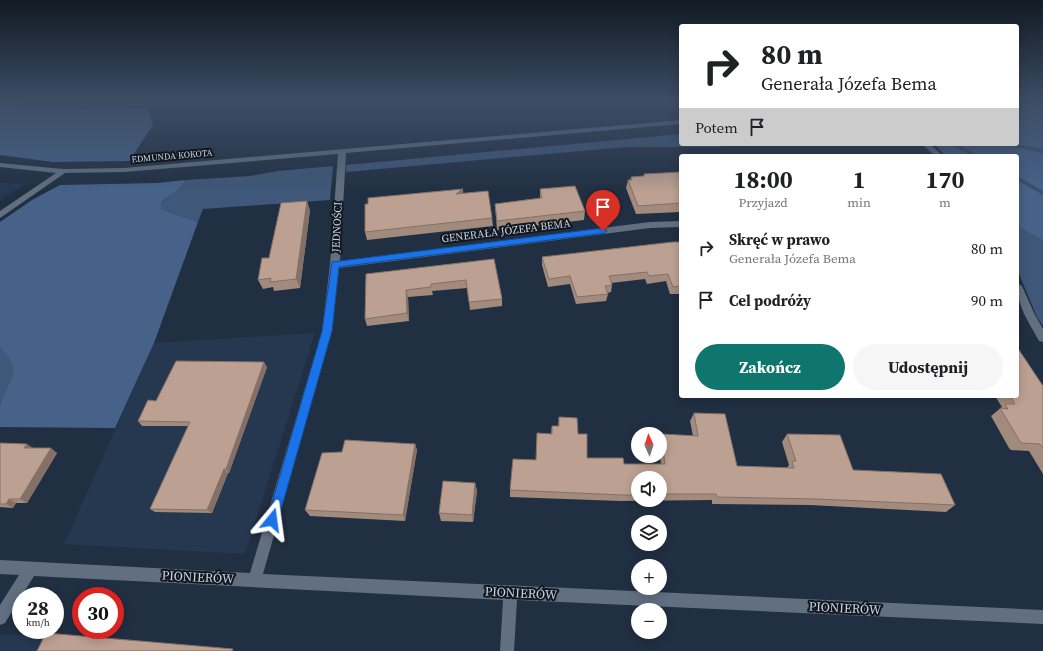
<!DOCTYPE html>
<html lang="pl">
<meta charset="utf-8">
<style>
body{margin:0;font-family:"Source Serif 4",serif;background:#f6f6f6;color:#202124;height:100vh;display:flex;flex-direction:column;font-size:15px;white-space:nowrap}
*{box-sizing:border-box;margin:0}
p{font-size:13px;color:#757577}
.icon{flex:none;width:22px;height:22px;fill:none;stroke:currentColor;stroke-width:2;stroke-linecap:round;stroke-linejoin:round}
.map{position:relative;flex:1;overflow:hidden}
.drawer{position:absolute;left:679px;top:154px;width:340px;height:244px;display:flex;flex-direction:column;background:#fff;border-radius:4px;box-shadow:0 2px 10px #0003}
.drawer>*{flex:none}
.guide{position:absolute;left:679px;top:24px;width:340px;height:122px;border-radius:4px;box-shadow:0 2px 10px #0003;background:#fff;color:#202124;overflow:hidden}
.needle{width:26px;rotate:357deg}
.buttons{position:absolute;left:631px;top:427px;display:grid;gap:8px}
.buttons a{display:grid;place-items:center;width:36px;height:36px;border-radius:50%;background:#fff;box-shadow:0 2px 10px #0003;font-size:20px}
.speed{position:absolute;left:12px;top:587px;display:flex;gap:8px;font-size:20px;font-weight:700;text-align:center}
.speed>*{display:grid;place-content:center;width:52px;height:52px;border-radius:50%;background:#fff;box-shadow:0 2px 10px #0003;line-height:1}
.speed small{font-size:10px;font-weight:400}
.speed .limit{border:6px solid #d22;background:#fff;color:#111}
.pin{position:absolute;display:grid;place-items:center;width:34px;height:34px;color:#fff;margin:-41px -17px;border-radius:50% 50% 50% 0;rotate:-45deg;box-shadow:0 0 4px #0007}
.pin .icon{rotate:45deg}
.me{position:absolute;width:44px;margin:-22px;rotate:16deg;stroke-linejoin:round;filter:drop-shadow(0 0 3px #0008)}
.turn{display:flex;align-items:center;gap:14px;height:84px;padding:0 16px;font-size:18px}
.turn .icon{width:52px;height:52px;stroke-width:2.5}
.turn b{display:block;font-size:28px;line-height:34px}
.then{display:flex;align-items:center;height:38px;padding:0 16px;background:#0003;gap:8px;font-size:15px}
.eta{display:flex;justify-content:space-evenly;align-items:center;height:68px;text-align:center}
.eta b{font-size:24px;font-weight:700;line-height:28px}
.primary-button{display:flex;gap:8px;margin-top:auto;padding:8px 16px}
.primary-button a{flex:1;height:46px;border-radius:24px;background:#0f766e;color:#fff;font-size:16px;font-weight:700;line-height:46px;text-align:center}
.primary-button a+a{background:#f6f6f6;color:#202124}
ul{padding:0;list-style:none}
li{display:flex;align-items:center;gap:12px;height:52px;padding:0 16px}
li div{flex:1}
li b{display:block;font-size:15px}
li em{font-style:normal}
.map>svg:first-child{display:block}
.built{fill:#263850}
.green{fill:#3f5778}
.forest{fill:#466289}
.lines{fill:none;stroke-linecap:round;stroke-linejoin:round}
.stream{fill:#3d4e69;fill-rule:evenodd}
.minor{fill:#626f81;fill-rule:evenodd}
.wall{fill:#a28a7d;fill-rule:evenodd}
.shaded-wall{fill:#847066}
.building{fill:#bca091;stroke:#847066}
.route{fill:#1a73e8;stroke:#114b97}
.labels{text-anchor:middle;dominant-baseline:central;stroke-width:4;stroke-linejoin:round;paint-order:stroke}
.far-street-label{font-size:9px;fill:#cbd3e0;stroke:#10171f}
.street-label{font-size:11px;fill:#cbd3e0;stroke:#10171f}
.near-street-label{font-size:13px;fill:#cbd3e0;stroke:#10171f}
</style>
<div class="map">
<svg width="1043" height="651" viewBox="0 0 1043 651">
<rect width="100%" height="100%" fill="#212f42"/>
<path class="built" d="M0,182L24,185L0,200Z
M315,333L245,554L64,544L154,343Z
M0,634L60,638L210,651H0Z"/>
<path class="green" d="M681,134V144H720L722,147H626L346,172V165Z
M333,166L330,200L203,209L198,222L161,209C161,198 170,197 177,191C180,188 183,184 185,180L250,176L278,171Z
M1017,226L1043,241V326L1037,317L1017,269Z
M0,348C5,352 12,357 13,365C16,378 7,395 0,406Z"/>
<path class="forest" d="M0,101H17L20,107L148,109L153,125L129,161L53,162L0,155Z
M1043,103V241L1017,226V156H946L934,144H1017V105Z
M185,180C183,184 180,188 177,191C170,197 160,198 161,209L198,222L154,343L115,428L0,427C0,421 0,412 0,406C8,381 25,370 0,348V222L32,200L60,185L157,183Z"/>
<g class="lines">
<path class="stream" d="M951,144H958L979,156H972Z
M1006,144H1016L1043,149V153L1009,146Z
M1017,176L1043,191V195L1017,180Z"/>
<path class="minor" d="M681,120V124L346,153L340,261L650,222L681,221V227L650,228L339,268L332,331L263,574L1043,610V624L517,600L514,651H500L503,600L34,576L5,623L0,625V605L19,575L0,574V560L250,573L322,331L330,265L338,154L124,172L65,173L0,218V211L56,173L0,167V163L63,169L124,168Z
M922,144H930L943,156H935Z
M1017,283L1022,286L1034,313L1043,329V342L1039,341C1028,320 1017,307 1017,283Z"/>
</g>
<path class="wall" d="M681,172V212L636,214L626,188L628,180H630L631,177L644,176V174Z
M540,189L585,211L584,220L497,230L495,204L540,198Z
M463,193L492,218L493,226L367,240L365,232Z
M310,210L300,288L274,291L273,287L263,289L258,280L269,258Z
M681,242V294H670L666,281L647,284L645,279L611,283L612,285L611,292L607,293L608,294L606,301L576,304L570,284L548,287L542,265V257Z
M494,259L502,299V306L470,310L467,288L432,291L433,295L408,297L409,321L367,326L365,319L366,274Z
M267,367L229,473H228L212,513L155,512L150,509L188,426H142L138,421L156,401Z
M1043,386V474L1029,451L1011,450L1009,448L991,416L1002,407L995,396H1017Z
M694,413L737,466L787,468L789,465L782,442L787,434L853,470L955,505L946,512L810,505L712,504V500L620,501L510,497V490L536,460L551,434L552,426H558L559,417L578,434L587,458L624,464H661L660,456V436L661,434L693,436L690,421ZM638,478H660V500H638Z
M0,443L33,448L57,453L27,503H16L13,508L0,507Z
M415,444L417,450L405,521L310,516L305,510L342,452Z
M475,483L477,491L473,522L441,521L439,513Z"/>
<path class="shaded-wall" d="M463,189L464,198L456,194Z
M307,201L310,210L300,288L296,279Z
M406,290L408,297L409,321L407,313Z
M264,362L267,367L229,473L226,469Z
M27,444L33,448H24Z
M415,444L417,450L405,521L403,515Z
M51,448L57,453L27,503L20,499Z
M224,469L228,473L212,513L207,510Z
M475,483L477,491L473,522L472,515Z
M9,499L16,503L13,508L6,504Z"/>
<path class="building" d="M681,172V203L638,206L628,180H632L631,177L644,176V174Z
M575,186L585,211L497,221L495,204L542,198L540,189Z
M463,189L456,194L488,191L492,218L365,232V204H368V198Z
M307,201L296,279L270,282L271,278L258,280L262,258H269L281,203Z
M673,242H681V286L673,287L668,274L649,276L647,272L609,276L612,285L605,286L608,294L577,297L570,276L549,279L542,257Z
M494,259L502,299L469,302L466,280L431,284V287L406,290L407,313L365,319L366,274Z
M1017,347L1043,386V448L1040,444L1021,443L1019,440L1000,408L1008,409L1005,404H1015L1010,396H1017Z
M176,361L264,362L226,469H224L207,510L150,509L190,422L138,421L148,400L156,401Z
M694,413L725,414L737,466L794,468L792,461H796L787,434L840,435L853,470L941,474L955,505L817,499L717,497L716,494H660V478H638V495H622L510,490L513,459L536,460L537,433L552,434V426H559V417L577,418L578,434H587V458H623L624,464H665L661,434L698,436Z
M345,440L415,444L403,515L305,510L322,453L342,452Z
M0,443L27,444L24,448H51L20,499H9L6,504H0Z
M443,481L475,483L472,515L439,513Z
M46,633L233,649L232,651H37Z"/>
<linearGradient id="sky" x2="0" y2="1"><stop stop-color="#121a24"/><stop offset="0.53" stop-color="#3d4d65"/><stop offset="1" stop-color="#3d4d65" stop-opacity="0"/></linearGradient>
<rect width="1043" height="192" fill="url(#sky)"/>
<path class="route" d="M603,228L607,231L605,233L339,267L332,331L278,520L277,524L272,526L268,524L267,520L322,331L332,262Z"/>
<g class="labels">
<g class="far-street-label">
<text transform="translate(172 156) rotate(-5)">EDMUNDA KOKOTA</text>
</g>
<g class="street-label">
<text transform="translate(337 227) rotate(-87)">JEDNOŚCI</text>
<text transform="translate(506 231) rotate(-7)">GENERAŁA JÓZEFA BEMA</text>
</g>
<g class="near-street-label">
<text transform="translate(198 577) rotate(3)">PIONIERÓW</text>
<text transform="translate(521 593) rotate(3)">PIONIERÓW</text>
<text transform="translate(845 608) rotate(3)">PIONIERÓW</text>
</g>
</g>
</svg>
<div class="buttons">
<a><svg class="needle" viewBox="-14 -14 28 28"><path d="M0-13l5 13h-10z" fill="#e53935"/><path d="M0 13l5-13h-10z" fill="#757577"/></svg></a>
<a><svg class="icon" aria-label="sound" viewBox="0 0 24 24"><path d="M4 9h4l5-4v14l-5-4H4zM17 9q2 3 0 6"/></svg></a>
<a><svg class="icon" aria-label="layers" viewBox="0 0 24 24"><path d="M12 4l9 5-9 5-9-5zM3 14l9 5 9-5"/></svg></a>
<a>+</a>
<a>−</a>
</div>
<div class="speed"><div>28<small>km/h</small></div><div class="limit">30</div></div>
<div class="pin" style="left:603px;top:231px;background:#d93025"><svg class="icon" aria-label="arrive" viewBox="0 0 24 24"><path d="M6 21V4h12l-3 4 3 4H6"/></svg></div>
<svg class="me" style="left:272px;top:520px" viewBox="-20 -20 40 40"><path d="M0-17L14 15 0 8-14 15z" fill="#1a73e8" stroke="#fff" stroke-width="4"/></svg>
<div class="guide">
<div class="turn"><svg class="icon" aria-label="right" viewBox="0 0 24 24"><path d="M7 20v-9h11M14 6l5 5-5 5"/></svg><div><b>80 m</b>Generała Józefa Bema</div></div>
<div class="then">Potem<svg class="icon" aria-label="arrive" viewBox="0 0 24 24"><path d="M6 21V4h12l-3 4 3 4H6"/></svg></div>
</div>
<section class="drawer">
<div class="eta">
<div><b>18:00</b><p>Przyjazd</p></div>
<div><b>1</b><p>min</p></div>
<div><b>170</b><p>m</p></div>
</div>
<ul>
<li><svg class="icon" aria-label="right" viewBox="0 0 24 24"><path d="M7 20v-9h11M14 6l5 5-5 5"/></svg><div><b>Skręć w prawo</b><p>Generała Józefa Bema</p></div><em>80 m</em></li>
<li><svg class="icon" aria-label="arrive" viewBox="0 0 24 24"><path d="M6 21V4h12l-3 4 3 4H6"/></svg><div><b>Cel podróży</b></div><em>90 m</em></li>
</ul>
<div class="primary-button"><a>Zakończ</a><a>Udostępnij</a></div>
</section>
</div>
